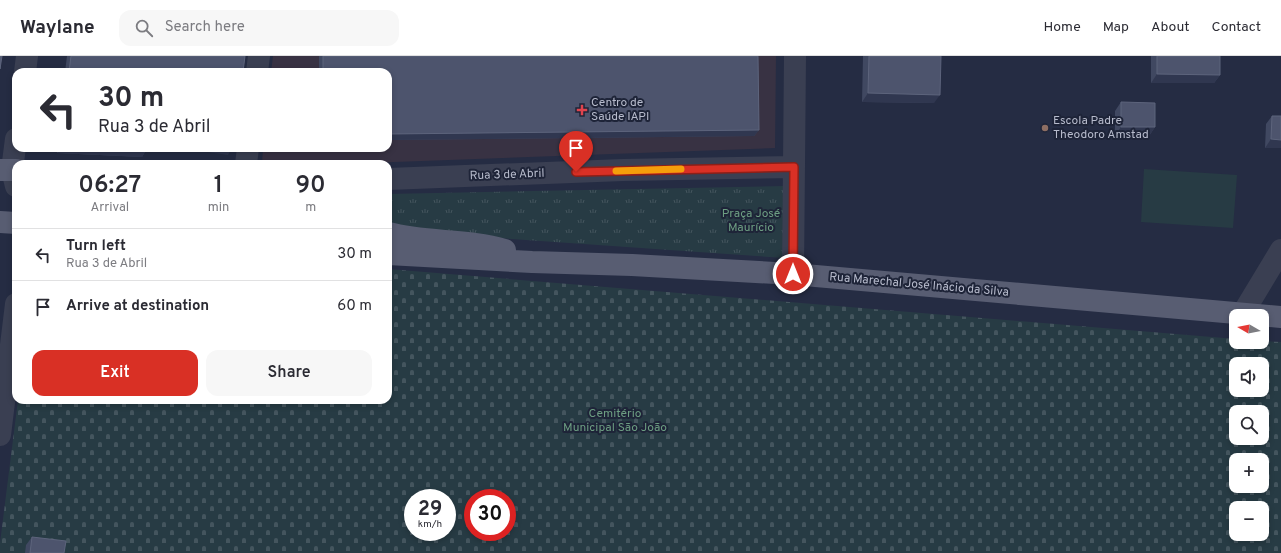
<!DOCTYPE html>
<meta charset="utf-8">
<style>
body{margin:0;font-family:Overpass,sans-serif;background:#f7f7f7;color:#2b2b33;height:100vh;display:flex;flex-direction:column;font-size:15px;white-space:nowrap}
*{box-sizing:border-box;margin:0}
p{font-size:13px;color:#7c7c81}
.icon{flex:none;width:22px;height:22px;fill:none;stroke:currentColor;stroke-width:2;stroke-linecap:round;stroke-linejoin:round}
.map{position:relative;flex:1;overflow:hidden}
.drawer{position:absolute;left:12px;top:104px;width:380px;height:244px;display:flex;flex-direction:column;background:#fff;border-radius:12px;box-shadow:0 2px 6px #0003}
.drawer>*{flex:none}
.guide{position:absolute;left:12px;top:12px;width:380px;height:84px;border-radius:12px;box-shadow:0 2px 6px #0003;background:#fff;color:#2b2b33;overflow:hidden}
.needle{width:26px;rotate:279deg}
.tools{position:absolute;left:1229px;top:253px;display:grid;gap:8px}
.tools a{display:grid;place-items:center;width:40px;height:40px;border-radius:8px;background:#fff;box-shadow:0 2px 6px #0003;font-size:20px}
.speed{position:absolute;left:404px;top:433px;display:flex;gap:8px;font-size:20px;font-weight:700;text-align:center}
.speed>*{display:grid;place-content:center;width:52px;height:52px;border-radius:50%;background:#fff;box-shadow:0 2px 6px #0003;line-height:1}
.speed small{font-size:10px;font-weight:400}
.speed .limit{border:6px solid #d22;background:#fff;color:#111}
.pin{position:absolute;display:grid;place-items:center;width:34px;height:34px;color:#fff;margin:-41px -17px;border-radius:50% 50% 50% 0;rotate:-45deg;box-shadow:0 0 4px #0007}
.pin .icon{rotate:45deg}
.me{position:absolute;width:44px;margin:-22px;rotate:0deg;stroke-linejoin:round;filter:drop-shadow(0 0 3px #0008)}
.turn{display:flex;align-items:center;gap:14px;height:84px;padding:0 20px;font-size:18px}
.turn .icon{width:52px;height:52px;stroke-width:2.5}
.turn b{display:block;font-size:28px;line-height:34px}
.eta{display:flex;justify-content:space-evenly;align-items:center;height:68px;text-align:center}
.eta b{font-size:24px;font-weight:600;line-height:28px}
.button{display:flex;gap:8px;margin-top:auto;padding:8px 20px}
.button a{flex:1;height:46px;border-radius:12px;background:#d93025;color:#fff;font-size:16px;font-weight:600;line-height:46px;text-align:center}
.button a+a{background:#f7f7f7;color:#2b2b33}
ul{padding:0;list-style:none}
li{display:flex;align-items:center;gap:12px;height:52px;padding:0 20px;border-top:1px solid #e1e1e2}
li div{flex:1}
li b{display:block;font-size:15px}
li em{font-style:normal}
header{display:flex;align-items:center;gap:24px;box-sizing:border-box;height:56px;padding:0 20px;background:#fff;border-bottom:1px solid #e1e1e2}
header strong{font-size:19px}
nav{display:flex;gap:22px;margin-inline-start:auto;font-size:14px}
.search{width:280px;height:36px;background:#f7f7f7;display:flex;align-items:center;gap:10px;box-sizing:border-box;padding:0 14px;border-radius:12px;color:#7c7c81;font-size:15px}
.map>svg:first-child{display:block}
.medical{fill:#383243}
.grass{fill:url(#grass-tufts)}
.cemetery{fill:url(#cemetery-stones);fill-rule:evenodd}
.garden{fill:#273b44}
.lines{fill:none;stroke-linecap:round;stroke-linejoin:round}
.minor{stroke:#3a3f52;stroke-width:22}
.major{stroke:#585d72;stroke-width:22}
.wall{fill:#404861}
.shaded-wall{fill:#303750}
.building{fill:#4d546d;stroke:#5d647c}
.route-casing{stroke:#8d1f18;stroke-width:10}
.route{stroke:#d93025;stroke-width:7}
.slow{stroke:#f59e0b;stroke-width:7}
.health-dot{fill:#e0444e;stroke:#1e2438;stroke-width:1.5}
.education-dot{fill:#8d6e63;stroke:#1e2438;stroke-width:1.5}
.labels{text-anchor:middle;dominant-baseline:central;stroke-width:4;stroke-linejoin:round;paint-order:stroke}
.poi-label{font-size:12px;fill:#b7bbcc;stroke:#1e2438;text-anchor:start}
.street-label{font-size:12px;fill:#b7bbcc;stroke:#1e2438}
.park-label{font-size:12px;fill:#6d9e82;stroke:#1e2438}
</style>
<header>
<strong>Waylane</strong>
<div class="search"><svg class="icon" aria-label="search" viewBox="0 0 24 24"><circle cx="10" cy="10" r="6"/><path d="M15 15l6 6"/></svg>Search here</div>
<nav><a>Home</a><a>Map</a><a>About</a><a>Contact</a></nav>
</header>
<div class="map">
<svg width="1281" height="497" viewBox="0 0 1281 497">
<defs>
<pattern id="grass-tufts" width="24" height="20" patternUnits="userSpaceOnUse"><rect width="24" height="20" fill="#273b44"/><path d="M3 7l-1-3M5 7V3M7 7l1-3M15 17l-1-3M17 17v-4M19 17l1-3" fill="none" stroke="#44555e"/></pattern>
<pattern id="cemetery-stones" width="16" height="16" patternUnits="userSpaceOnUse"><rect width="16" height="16" fill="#273b44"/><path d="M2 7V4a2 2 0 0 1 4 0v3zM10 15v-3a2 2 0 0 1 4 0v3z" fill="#44555e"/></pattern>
</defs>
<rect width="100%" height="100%" fill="#252c43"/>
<path class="medical" d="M273,0H776L775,92L340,108H262L263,92H388V16H271Z"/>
<path class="grass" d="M786,130L785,202L398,175L388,170V138Z"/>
<path class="cemetery" d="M388,213L1236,283V286H1262V285L1281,286V497H0V487L18,344H388ZM1236,308H1262V334H1236ZM1236,356H1262V382H1236ZM1236,404H1262V430H1236ZM413,442H447V476H413ZM473,442H507V476H473ZM1236,452H1262V478H1236Z"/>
<path class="garden" d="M1144,113L1237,119L1233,172L1141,166Z"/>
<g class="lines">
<path class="minor" d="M25,16L27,0
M257,16L259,0
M16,83L12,114L16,130
M246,108L248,92
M388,123L623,114L794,111
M793,218L795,0
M1243,257L1281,194
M0,379L16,248"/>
<path class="major" d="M0,114H16
M0,166L16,167
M388,177C426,187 467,183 505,194
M388,198L532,206L632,209L793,218L1281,261"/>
</g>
<path class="wall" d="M67,0H245L243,16H65Z
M319,0H758L759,74L754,80L388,84V16H319Z
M863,0H941L934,47L862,46Z
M1151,0H1220V19L1214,27H1151Z
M1121,46L1155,71L1149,80L1115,79V55Z
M1272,60L1281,92H1265L1266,68Z
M57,92H146V94L142,101L57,97Z
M32,481L64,497H25L26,489Z"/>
<path class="shaded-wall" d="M1157,18L1220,19L1214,27H1151Z
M868,37L940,39L934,47L862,46Z
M1121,71H1155L1149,80L1115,79Z
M759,74L754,80L388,84V78Z
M1271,83L1281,84V92H1265Z
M60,92H93L146,94L142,101L57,97Z
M180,92H232L228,99Z"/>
<path class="building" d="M0,0H2L0,13Z
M71,0H245L243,16H69Z
M323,0H758L759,74L388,78V16H323Z
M869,0H941L940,39L868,37Z
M1157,0H1220V19L1157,18Z
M1121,46L1155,47V71H1121Z
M1272,60H1281V84L1271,83Z
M93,92H146V94Z
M32,481L66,485L64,497H30Z"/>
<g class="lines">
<g class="route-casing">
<path id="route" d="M576,116L794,111L793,218"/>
</g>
<use href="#route" class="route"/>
<path class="slow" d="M616,115L681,113"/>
</g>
<path class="health-dot" d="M580 48h4v4h4v4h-4v4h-4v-4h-4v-4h4z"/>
<circle class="education-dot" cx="1045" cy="72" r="4"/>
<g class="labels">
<g class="poi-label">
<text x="591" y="47">Centro de<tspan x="591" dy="14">Saúde IAPI</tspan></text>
<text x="1053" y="65">Escola Padre<tspan x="1053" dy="14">Theodoro Amstad</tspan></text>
</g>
<g class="street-label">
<text transform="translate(507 119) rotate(-2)">Rua 3 de Abril</text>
<text transform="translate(919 229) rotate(5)">Rua Marechal José Inácio da Silva</text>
</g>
<g class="park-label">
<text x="751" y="158">Praça José<tspan x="751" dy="14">Maurício</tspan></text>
<text x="615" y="358">Cemitério<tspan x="615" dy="14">Municipal São João</tspan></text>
</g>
</g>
</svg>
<div class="tools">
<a><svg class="needle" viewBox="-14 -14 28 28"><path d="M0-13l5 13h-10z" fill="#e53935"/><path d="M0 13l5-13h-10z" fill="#7c7c81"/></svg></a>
<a><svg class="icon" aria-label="sound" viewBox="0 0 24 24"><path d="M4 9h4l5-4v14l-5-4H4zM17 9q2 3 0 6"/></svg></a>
<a><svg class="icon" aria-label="search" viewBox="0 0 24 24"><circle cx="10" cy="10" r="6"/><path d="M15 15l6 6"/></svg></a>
<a>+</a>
<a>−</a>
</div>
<div class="speed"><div>29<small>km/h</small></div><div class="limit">30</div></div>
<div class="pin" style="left:576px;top:116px;background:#d93025"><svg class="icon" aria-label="arrive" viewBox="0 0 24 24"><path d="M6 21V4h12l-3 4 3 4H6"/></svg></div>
<svg class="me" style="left:793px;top:218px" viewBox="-20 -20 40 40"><circle r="17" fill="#d93025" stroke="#fff" stroke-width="3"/><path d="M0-11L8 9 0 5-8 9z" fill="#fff"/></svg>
<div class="guide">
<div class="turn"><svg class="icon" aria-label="left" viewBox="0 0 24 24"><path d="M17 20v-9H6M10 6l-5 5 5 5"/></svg><div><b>30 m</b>Rua 3 de Abril</div></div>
</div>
<section class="drawer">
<div class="eta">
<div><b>06:27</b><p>Arrival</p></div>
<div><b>1</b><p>min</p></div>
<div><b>90</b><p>m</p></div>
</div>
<ul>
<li><svg class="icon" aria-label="left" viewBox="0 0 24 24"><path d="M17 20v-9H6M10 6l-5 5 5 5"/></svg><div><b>Turn left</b><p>Rua 3 de Abril</p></div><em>30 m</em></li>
<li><svg class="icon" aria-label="arrive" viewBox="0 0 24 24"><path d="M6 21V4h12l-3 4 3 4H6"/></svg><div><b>Arrive at destination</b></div><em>60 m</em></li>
</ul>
<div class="button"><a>Exit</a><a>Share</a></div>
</section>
</div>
